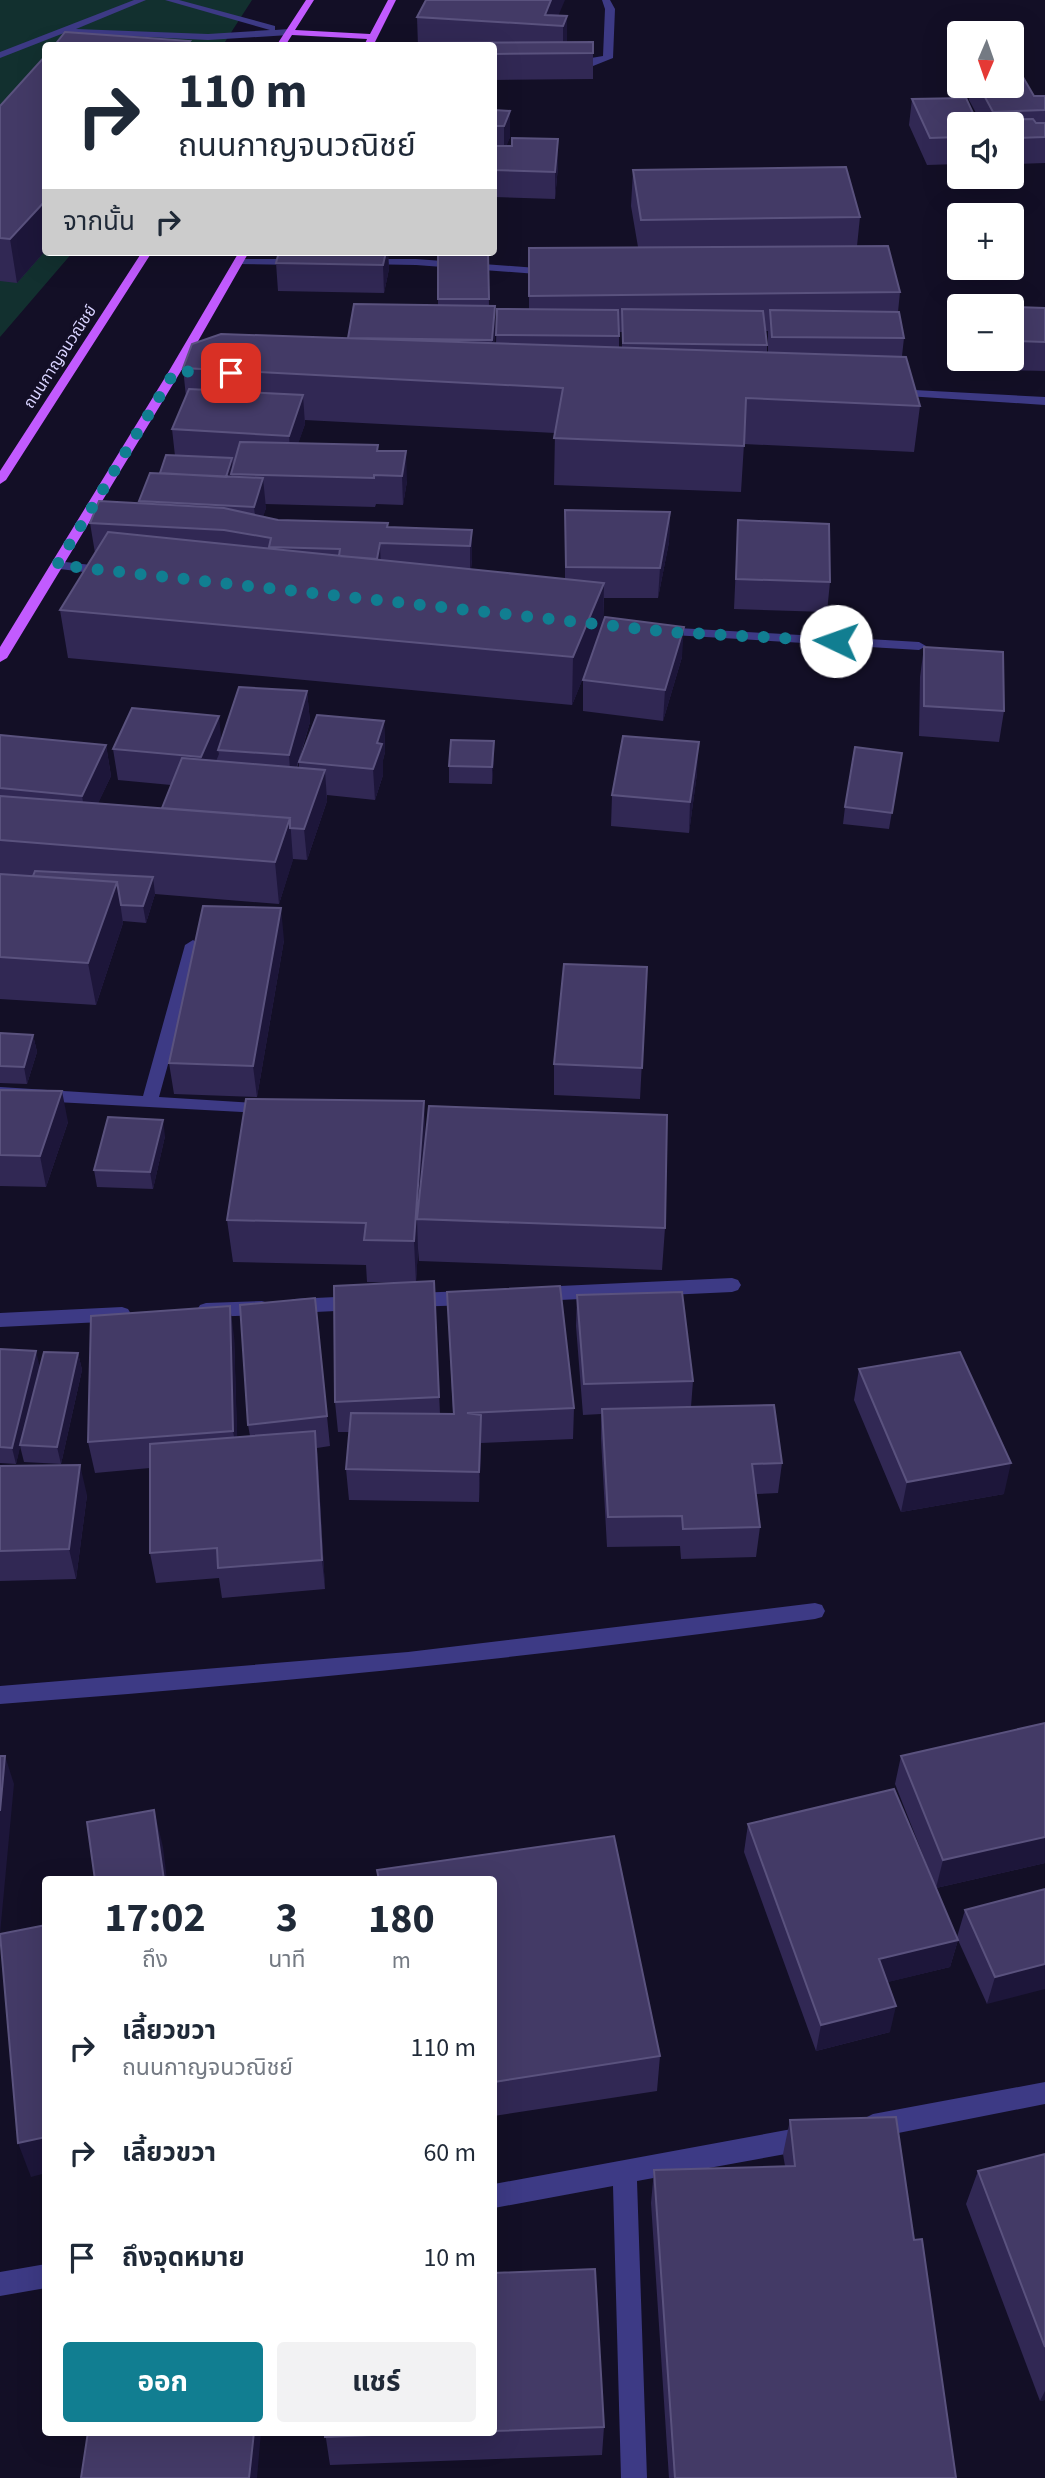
<!DOCTYPE html>
<html lang="th">
<meta charset="utf-8">
<style>
body{margin:0;font-family:"Source Sans 3","Noto Sans Thai",sans-serif;background:#f2f2f3;color:#1f2937;height:100vh;display:flex;flex-direction:column;font-size:26px;white-space:nowrap}
*{box-sizing:border-box;margin:0}
p{font-size:23px;color:#747a83}
.icon{flex:none;width:38px;height:38px;fill:none;stroke:currentColor;stroke-width:2;stroke-linecap:round;stroke-linejoin:round}
.map{position:relative;flex:1;overflow:hidden}
.panel{position:absolute;left:42px;top:1876px;width:455px;height:560px;display:flex;flex-direction:column;background:#fff;border-radius:7px;box-shadow:0 7px 28px #0002}
.panel>*{flex:none}
.hud{position:absolute;left:42px;top:42px;width:455px;height:214px;border-radius:7px;box-shadow:0 7px 28px #0002;background:#fff;color:#1f2937;overflow:hidden}
.needle{width:46px;rotate:182deg}
.controls{position:absolute;left:947px;top:21px;display:grid;gap:14px}
.controls a{display:grid;place-items:center;width:77px;height:77px;border-radius:7px;background:#fff;box-shadow:0 7px 28px #0002;font-size:35px}
.pin{position:absolute;display:grid;place-items:center;width:60px;height:60px;color:#fff;margin:-30px;border-radius:14px;box-shadow:0 4px 10px #0006}
.me{position:absolute;width:77px;margin:-38px;rotate:273deg;stroke-linejoin:round;filter:drop-shadow(0 0 5px #0008)}
.turn{display:flex;align-items:center;gap:24px;height:147px;padding:0 21px;font-size:32px}
.turn .icon{width:91px;height:91px;stroke-width:2.5}
.turn b{display:block;font-size:49px;line-height:60px}
.then{display:flex;align-items:center;height:66px;padding:0 21px;background:#0003;gap:14px;font-size:26px}
.eta{display:flex;justify-content:space-evenly;align-items:center;height:119px;text-align:center}
.eta b{font-size:42px;font-weight:700;line-height:49px}
.button{display:flex;gap:14px;margin-top:auto;padding:14px 21px}
.button a{flex:1;height:80px;border-radius:7px;background:#117e91;color:#fff;font-size:28px;font-weight:700;line-height:80px;text-align:center}
.button a+a{background:#f2f2f3;color:#1f2937}
ul{padding:0;list-style:none}
li{display:flex;align-items:center;gap:21px;height:105px;padding:0 21px}
li div{flex:1}
li b{display:block;font-size:26px}
li em{font-style:normal}
.map>svg:first-child{display:block}
.green{fill:#12302f}
.lines{fill:none;stroke-linecap:round;stroke-linejoin:round}
.minor{fill:#3d3a85;fill-rule:evenodd}
.major{fill:#c25bff;fill-rule:evenodd}
.wall{fill:#312854;fill-rule:evenodd}
.shaded-wall{fill:#1d163a}
.building{fill:#433a66;stroke:#5a527e;stroke-width:2}
.route{stroke:#117e91;stroke-width:12;stroke-dasharray:0 21.6}
.labels{text-anchor:middle;dominant-baseline:central;stroke-width:7;stroke-linejoin:round;paint-order:stroke}
.far-street-label{font-size:16px;fill:#d9d4ff;stroke:#130f26}
</style>
<div class="map">
<svg width="1045" height="2478" viewBox="0 0 1045 2478">
<rect width="100%" height="100%" fill="#130f26"/>
<path class="green" d="M0,0H252L223,45L46,46V252H73L0,337Z"/>
<g class="lines">
<path class="minor" d="M134,0H146L76,29L208,34L270,30L165,0H179L275,26V30L289,29L294,32L289,35L208,40L64,33L0,58V52Z
M602,0H610L615,9L613,58L593,66H567V62L603,56L605,9Z
M238,259H298L303,262L298,265L234,264V260Z
M365,259H416L550,269L555,272L550,275L416,265L361,264V260Z
M895,389L1045,397V405L891,395V391Z
M57,561L108,567L114,571L108,575L52,568L51,565Z
M661,627L919,642L926,646L919,650L656,634L654,631Z
M193,940L201,945L159,1097L255,1103L261,1105L263,1109L261,1113L0,1099V1087L143,1096L185,945Z
M732,1278L738,1280L741,1285L738,1290L732,1292L538,1301L532,1299L529,1294L532,1289L538,1287Z
M468,1291L474,1293L477,1298L474,1303L468,1305L413,1307L407,1305L404,1300L407,1295L413,1293Z
M357,1296L363,1298L366,1303L363,1308L357,1310L294,1313L288,1311L285,1306L288,1301L294,1299Z
M262,1301L268,1303L271,1308L268,1313L262,1315L206,1317L200,1315L197,1310L200,1305L206,1303Z
M122,1307L128,1309L131,1314L128,1319L122,1321L0,1327V1313Z
M815,1603L822,1605L825,1611L822,1617L815,1619C544,1656 273,1684 0,1704V1686L408,1652Z
M1045,2082V2104L873,2138L865,2134L861,2126L865,2118L873,2114Z
M808,2126L816,2130L820,2138L816,2146L808,2150L637,2181L647,2478H621L613,2186L494,2208V2184Z
M46,2264V2288L0,2296V2272Z"/>
<path class="major" d="M306,0H314L295,30L370,34L388,0H396L373,46H364L367,39L292,35L285,46H276Z
M142,252H152L6,480L0,484V471Z
M239,252H249L181,371L7,658L0,662V647L169,371Z"/>
</g>
<path class="wall" d="M558,16H567V43L593,53V79L494,80V46H418L417,17Z
M46,55V250L17,283L0,281V106Z
M971,86H1012L1034,96H1045V163L1012,164V124H982L969,100Z
M912,99L973,113L972,124H959V164L927,165L909,125Z
M494,110L510,111V137L506,146L558,166L555,199L494,197Z
M633,170L860,217L857,246L900,292L898,312L904,338L902,356L920,406L914,452L744,444L741,492L554,485L555,433L305,420V424L298,443L378,445V451L407,481L403,505L376,504L375,507L265,504L266,508L263,516L278,520L388,523V527L472,530V559L471,569L565,579V510L670,512L669,542L658,598H604L603,623L682,657L663,721L583,711V680L589,663L572,705L68,658L60,610L95,553L90,523L140,503L139,501L160,473L175,456L172,429L186,397L183,368L348,338L438,306V254H388L389,269L384,293L278,291L276,263L279,252H488L489,306L495,335L494,343H496L497,309H529V248L638,247L631,206ZM766,331H768V352H767V345ZM619,332H622V347H619Z
M1012,307L1045,308V371L975,369L973,359H1012Z
M738,520L830,582L827,612L734,609Z
M924,647L1004,711L999,742L919,736L920,677Z
M307,691L310,722L297,768H299V762L384,721L385,752L383,760V775L375,800L327,795V801L307,860L293,859L279,904L155,894L146,923L123,921V923L96,1005L0,999V735L106,745L111,776L98,803L162,808L171,785L118,780L113,749L221,741Z
M902,753L889,829L843,824L845,807Z
M494,757L492,784L449,783V766Z
M697,773L689,833L611,826L612,795Z
M284,940L257,1097L174,1094L169,1063Z
M647,967L640,1099L554,1095V1064Z
M0,1033L33,1035L37,1052L27,1084L0,1083Z
M0,1090L68,1122L46,1187L0,1186Z
M165,1136L153,1189L97,1187L94,1170Z
M426,1136L665,1228L662,1270L419,1261L418,1249L416,1282L434,1281L440,1414H453L447,1292L574,1408L573,1439L481,1443L479,1502L349,1500L346,1469L349,1432H338L335,1402L399,1283L367,1282L366,1265L233,1262L227,1220Z
M577,1295L693,1381L691,1407L782,1463L778,1493L756,1494L760,1527L756,1557L681,1559L680,1546L607,1547L601,1439V1414L583,1415L576,1326Z
M315,1298L330,1446L317,1448L325,1589L222,1598L219,1578L156,1583L150,1553V1468L95,1473L88,1442L234,1336L237,1437L250,1436L248,1425Z
M0,1349L40,1368L78,1353L82,1370L61,1464L24,1462L20,1446L16,1464L0,1463Z
M859,1369L1004,1494L901,1512L854,1400Z
M0,1466L87,1495L76,1579L0,1581Z
M1045,1723V1863L936,1888L895,1784L901,1756Z
M748,1824L957,1937L965,1910L1045,1889L987,2004L958,1940L950,1967L887,1982L890,2032L816,2051L744,1852Z
M494,1880L660,2056L657,2091L494,2116Z
M790,2120L914,2240L956,2478H669L651,2203L654,2170L785,2166L783,2154Z
M1045,2154V2400L1040,2401L966,2204L978,2171Z
M494,2273L604,2427L602,2455L330,2465L325,2432H494Z"/>
<path class="shaded-wall" d="M551,0H565L554,26L545,15Z
M567,16V50L563,54V26Z
M510,111V137L504,153V126Z
M558,139V166L555,199V172Z
M46,200V250L17,283L10,239Z
M386,252H388L389,269L384,293L383,265Z
M495,306V335L492,369V340Z
M303,395L305,424L291,465L289,436Z
M406,451L407,481L403,505L402,476Z
M232,458L233,474H231L232,479L223,487Z
M263,478L266,508L257,536L254,507Z
M670,512L669,542L658,598L660,568Z
M472,530V559L470,575V546Z
M380,543L381,572L376,560Z
M604,583L603,630L572,705L573,657Z
M684,627L682,657L663,721L665,690Z
M307,691L310,722L291,785L289,755Z
M219,716L222,747L218,750L219,754L205,788L201,757Z
M384,721L385,752L383,760V775L375,800L373,769L377,743Z
M494,741V757L492,784V767Z
M699,742L697,773L689,833L690,802Z
M106,745L111,776L87,827L82,796Z
M325,770L327,801L307,860L304,829Z
M290,818L293,860L279,904L275,862Z
M153,877L155,894L146,923L143,906Z
M117,882L123,923L96,1005L88,963Z
M281,908L284,940L257,1097L253,1066Z
M33,1035L37,1052L27,1084L24,1067Z
M62,1091L68,1122L46,1187L40,1156Z
M424,1101L426,1143L417,1219L418,1249L416,1283L414,1241Z
M163,1120L165,1136L153,1189L150,1172Z
M230,1306L234,1336L238,1461L233,1431Z
M36,1351L40,1368L16,1464L12,1448Z
M78,1353L82,1370L61,1464L57,1447Z
M481,1415V1445L479,1502V1472Z
M315,1431L318,1462L325,1589L322,1560Z
M1011,1463L1004,1494L901,1512L907,1482Z
M80,1465L87,1495L76,1579L69,1549Z
M5,1756L14,1784L0,1934V1811Z
M154,1810L163,1847L167,1880H164Z
M1045,1837V1863L936,1888L943,1860Z
M958,1940L950,1967L872,1986L879,1959Z
M1045,1964V1989L987,2004L995,1977Z
M896,2006L890,2032L816,2051L821,2025Z
M46,2137V2173L31,2177L18,2143Z
M1045,2391V2400L1040,2401Z
M254,2432H261L257,2478H249Z"/>
<path class="building" d="M426,0H551L545,15L567,16L563,26L417,17Z
M65,32L190,41L185,46H54Z
M593,42V53L494,54V46H418V43Z
M46,55V200L10,239L0,238V106Z
M1012,72H1020L1034,96H1045V110L993,112L979,86H1012Z
M966,98L973,113H961L967,124H959V137L930,138L912,99Z
M494,110L510,111L504,126H494Z
M1033,119L1036,123H1045V137L1012,138V124H985L983,120Z
M512,138L558,139L555,172L494,170V146H512Z
M846,167L860,217L641,220L633,170Z
M888,246L900,292L529,296V248Z
M279,252H386L383,265L276,263Z
M438,252H488L489,299H438Z
M354,304L495,306L492,340L348,338Z
M1012,307L1045,308V342L1012,341Z
M497,309L618,310L619,336L496,335Z
M622,309L763,311L767,345L623,343Z
M770,310L899,312L904,338L772,337Z
M221,334L906,357L920,406L746,398L744,446L554,438L563,388L183,368L192,344Z
M189,389L303,395L289,436L172,429Z
M240,442L378,445L377,451H406L402,476L374,475V478L231,474Z
M166,455L232,458L226,477L160,473Z
M150,473L263,478L254,507L139,501Z
M99,501L224,508L278,520L388,523L387,527L472,530L470,546L380,543L377,559L339,556L340,549L269,547L271,538L224,530L90,523Z
M565,510L670,512L660,568L566,567Z
M738,520L829,524L830,582L736,579Z
M108,532L604,583L573,657L60,610Z
M605,617L684,627L665,690L583,680Z
M924,647L1003,652L1004,711L924,706Z
M239,687L307,691L289,755L218,750Z
M132,708L219,716L201,757L113,749Z
M317,715L384,721L377,743L382,744L373,769L299,762Z
M0,735L106,745L82,796L0,788Z
M623,736L699,742L690,802L612,795Z
M451,740L494,741L492,767L449,766Z
M855,747L902,753L892,813L845,807Z
M182,758L325,770L304,829L290,828V818L162,808Z
M0,796L290,818L275,862L0,840Z
M35,871L153,877L143,906L121,905L117,882L33,876Z
M0,874L117,882L88,963L0,957Z
M203,906L281,908L253,1066L169,1063Z
M564,964L647,967L642,1068L554,1064Z
M0,1033L33,1035L24,1067L0,1066Z
M0,1090L62,1091L40,1156L0,1155Z
M246,1099L424,1101L414,1241L364,1240L366,1223L227,1220Z
M429,1106L667,1115L665,1228L417,1219Z
M108,1117L163,1120L150,1172L94,1170Z
M434,1281L439,1397L335,1402L334,1286Z
M560,1286L574,1408L467,1413L481,1415L479,1472L346,1469L351,1413L454,1414L447,1292Z
M682,1292L693,1381L584,1384L577,1295Z
M315,1298L327,1416L248,1425L240,1305Z
M230,1306L233,1431L88,1442L91,1316Z
M0,1349L36,1351L12,1448L0,1447Z
M44,1352L78,1353L57,1447L20,1445Z
M960,1352L1011,1463L907,1482L859,1369Z
M774,1405L782,1463L752,1464L760,1527L683,1529L682,1516L608,1517L602,1409Z
M315,1431L322,1560L218,1568L217,1548L150,1553V1444Z
M80,1465L69,1549L0,1551V1466Z
M1045,1723V1837L943,1860L901,1756Z
M0,1756H5L0,1811Z
M894,1789L958,1940L879,1959L896,2006L821,2025L748,1824Z
M154,1810L164,1880H95L87,1822Z
M614,1836L660,2056L494,2082V1880H379L377,1870Z
M1045,1889V1964L995,1977L965,1910Z
M46,1925V2137L18,2143L0,1934Z
M896,2117L914,2240L922,2239L956,2478H675L654,2170L795,2166L790,2120Z
M1045,2154V2347L978,2171Z
M595,2269L604,2427L494,2431V2273Z
M88,2432H254L249,2478H81Z
M325,2432H444L325,2437Z"/>
<g class="lines">
<path class="route" d="M231,373L175,371L57,565L669,632L836,641"/>
</g>
<g class="labels">
<g class="far-street-label">
<text transform="translate(60 357) rotate(-57)">ถนนกาญจนวณิชย์</text>
</g>
</g>
</svg>
<div class="controls">
<a><svg class="needle" viewBox="-14 -14 28 28"><path d="M0-13l5 13h-10z" fill="#e53935"/><path d="M0 13l5-13h-10z" fill="#747a83"/></svg></a>
<a><svg class="icon" aria-label="sound" viewBox="0 0 24 24"><path d="M4 9h4l5-4v14l-5-4H4zM17 9q2 3 0 6"/></svg></a>
<a>+</a>
<a>−</a>
</div>
<div class="pin" style="left:231px;top:373px;background:#d93025"><svg class="icon" aria-label="arrive" viewBox="0 0 24 24"><path d="M6 21V4h12l-3 4 3 4H6"/></svg></div>
<svg class="me" style="left:836px;top:641px" viewBox="-20 -20 40 40"><circle r="19" fill="#fff"/><path d="M0-13L10 11 0 6-10 11z" fill="#117e91"/></svg>
<div class="hud">
<div class="turn"><svg class="icon" aria-label="right" viewBox="0 0 24 24"><path d="M7 20v-9h11M14 6l5 5-5 5"/></svg><div><b>110 m</b>ถนนกาญจนวณิชย์</div></div>
<div class="then">จากนั้น<svg class="icon" aria-label="right" viewBox="0 0 24 24"><path d="M7 20v-9h11M14 6l5 5-5 5"/></svg></div>
</div>
<section class="panel">
<div class="eta">
<div><b>17:02</b><p>ถึง</p></div>
<div><b>3</b><p>นาที</p></div>
<div><b>180</b><p>m</p></div>
</div>
<ul>
<li><svg class="icon" aria-label="right" viewBox="0 0 24 24"><path d="M7 20v-9h11M14 6l5 5-5 5"/></svg><div><b>เลี้ยวขวา</b><p>ถนนกาญจนวณิชย์</p></div><em>110 m</em></li>
<li><svg class="icon" aria-label="right" viewBox="0 0 24 24"><path d="M7 20v-9h11M14 6l5 5-5 5"/></svg><div><b>เลี้ยวขวา</b></div><em>60 m</em></li>
<li><svg class="icon" aria-label="arrive" viewBox="0 0 24 24"><path d="M6 21V4h12l-3 4 3 4H6"/></svg><div><b>ถึงจุดหมาย</b></div><em>10 m</em></li>
</ul>
<div class="button"><a>ออก</a><a>แชร์</a></div>
</section>
</div>
